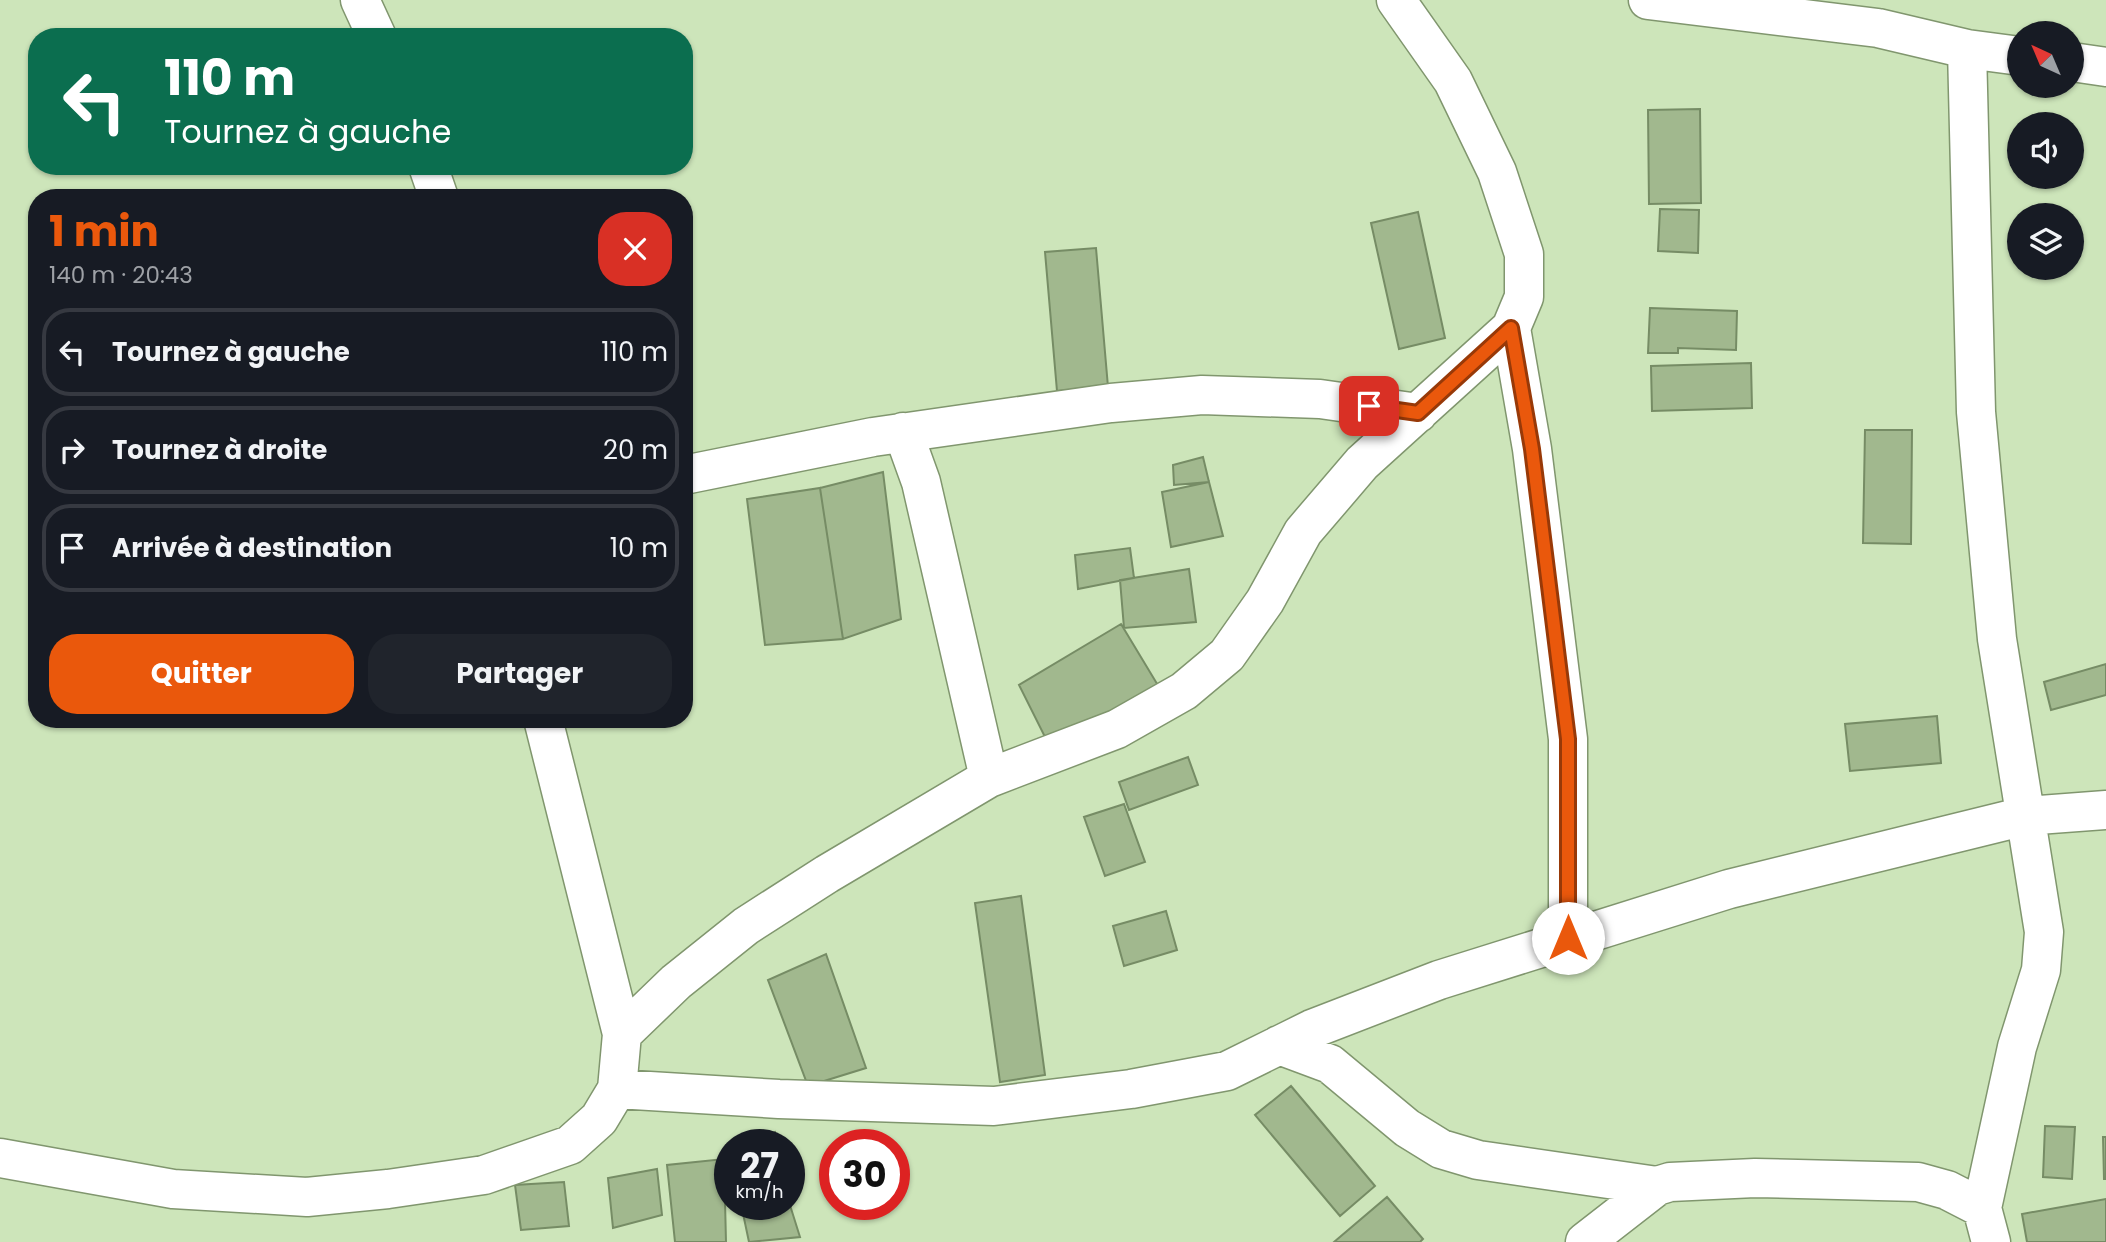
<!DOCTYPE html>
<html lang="fr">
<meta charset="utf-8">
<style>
body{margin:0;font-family:Poppins,sans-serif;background:#20242c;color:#f1f3f6;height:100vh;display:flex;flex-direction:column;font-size:26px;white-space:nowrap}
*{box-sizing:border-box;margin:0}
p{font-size:23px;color:#9ea1a6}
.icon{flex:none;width:38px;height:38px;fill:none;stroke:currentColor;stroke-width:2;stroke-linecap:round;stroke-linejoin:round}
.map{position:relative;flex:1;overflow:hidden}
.drawer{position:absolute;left:28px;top:189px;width:665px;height:539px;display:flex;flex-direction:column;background:#171b24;border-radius:28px;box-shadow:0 2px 5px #0004}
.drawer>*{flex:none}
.banner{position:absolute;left:28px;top:28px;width:665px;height:147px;border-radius:28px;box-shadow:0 2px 5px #0004;background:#0b6e4f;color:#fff;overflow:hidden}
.needle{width:46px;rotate:316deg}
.controls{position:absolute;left:2007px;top:21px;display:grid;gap:14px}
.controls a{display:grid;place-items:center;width:77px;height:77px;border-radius:50%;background:#171b24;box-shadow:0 2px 5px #0004;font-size:35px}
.speed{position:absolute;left:714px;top:1129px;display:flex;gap:14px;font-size:35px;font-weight:700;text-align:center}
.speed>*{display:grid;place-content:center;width:91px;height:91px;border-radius:50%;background:#171b24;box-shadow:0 2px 5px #0004;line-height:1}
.speed small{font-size:18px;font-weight:400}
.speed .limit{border:10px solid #d22;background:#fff;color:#111}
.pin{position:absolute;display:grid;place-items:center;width:60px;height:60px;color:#fff;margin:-30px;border-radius:14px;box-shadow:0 4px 10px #0006}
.me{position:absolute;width:77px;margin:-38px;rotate:0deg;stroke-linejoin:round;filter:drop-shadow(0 0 5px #0008)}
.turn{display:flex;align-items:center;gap:24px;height:147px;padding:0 21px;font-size:32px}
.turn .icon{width:91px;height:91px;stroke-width:2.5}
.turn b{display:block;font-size:49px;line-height:60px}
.round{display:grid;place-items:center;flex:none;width:74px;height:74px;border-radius:28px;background:#20242c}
.overview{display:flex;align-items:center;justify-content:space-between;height:119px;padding:0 21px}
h1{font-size:42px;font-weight:700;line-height:52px;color:#ea580c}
.button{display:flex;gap:14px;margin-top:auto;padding:14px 21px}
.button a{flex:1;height:80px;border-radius:28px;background:#ea580c;color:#fff;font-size:28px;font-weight:700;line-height:80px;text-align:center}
.button a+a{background:#20242c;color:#f1f3f6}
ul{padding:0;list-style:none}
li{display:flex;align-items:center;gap:21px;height:88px;margin:0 14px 10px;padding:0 7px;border:4px solid #363941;border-radius:28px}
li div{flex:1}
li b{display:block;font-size:26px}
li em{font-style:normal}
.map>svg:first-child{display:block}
.building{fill:#a1b88e;stroke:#768c65;stroke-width:2}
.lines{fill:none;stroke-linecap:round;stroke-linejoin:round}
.minor-casing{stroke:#80966e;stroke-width:41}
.minor{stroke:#fff;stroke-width:38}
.route-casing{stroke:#983908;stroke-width:18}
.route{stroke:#ea580c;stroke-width:12}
</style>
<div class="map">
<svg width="2106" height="1242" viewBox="0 0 2106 1242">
<rect width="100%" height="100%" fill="#cde5ba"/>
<path class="building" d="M1700,109L1701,203L1649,204L1648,110Z
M1660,209L1699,210L1698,253L1658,251Z
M1418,212L1445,338L1399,349L1371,223Z
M1096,248L1108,387L1057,391L1045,252Z
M1650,308L1737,311L1736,350L1678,348V353H1648Z
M1751,363L1752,408L1652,411L1651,366Z
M1865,430H1912L1911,544L1863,543Z
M1203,457L1209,482L1174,485L1173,465Z
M883,472L901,619L843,639L820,488Z
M1209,482L1223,536L1171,547L1162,492Z
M820,488L843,639L765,645L747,499Z
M1130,548L1134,578L1078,589L1075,555Z
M1189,569L1196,622L1124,628L1120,580Z
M1121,624L1162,692L1050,747L1019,685Z
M2106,664V695L2051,710L2044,682Z
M1937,716L1941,763L1850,771L1845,724Z
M1188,757L1198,785L1129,810L1119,782Z
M1124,804L1145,862L1105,876L1084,817Z
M1021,896L1045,1075L1000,1082L975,903Z
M1166,911L1177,950L1124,966L1113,926Z
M826,954L866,1068L808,1086L768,980Z
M1291,1086L1375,1186L1340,1216L1255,1115Z
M2045,1126L2075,1127L2072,1179L2043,1177Z
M775,1132L777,1144H730V1160L726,1145Z
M2103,1137H2106V1179H2104Z
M724,1159L726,1242H675L667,1165Z
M657,1169L662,1215L613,1228L608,1178Z
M564,1182L569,1226L521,1230L515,1185Z
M1387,1197L1423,1239L1420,1242H1334Z
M2106,1199V1242H2027L2022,1214Z
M789,1202L800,1237L749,1242L741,1204H789Z"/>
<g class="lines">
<g class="minor-casing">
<path id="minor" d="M360,0L377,37
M1648,0L1878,28L1967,49L2020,56
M1967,49L1976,412L1997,639L2044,932L2041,970L2017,1047L1982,1208L1991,1242
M2072,62L2106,67
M428,166L439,198
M1511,328L1532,449L1568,739V938
M903,432L921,482L989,778
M684,475L873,437L1111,403L1202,395L1320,399L1418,413
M622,1034L676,982L746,926L827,874L989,778L1117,729L1184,691L1227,655L1265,601L1303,532L1362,463L1511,328L1524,297V254L1497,172L1453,81L1396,0
M1279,1045L1330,1064L1407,1128L1441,1149L1478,1160L1657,1186
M617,1089L779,1099L994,1106L1131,1089L1227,1071L1312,1029L1439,980L1729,889L2025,816L2106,810
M0,1158L173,1189L307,1197L388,1189L484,1175L570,1145L599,1119L617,1089L622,1034L543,719
M1585,1242L1657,1186L1670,1182L1755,1178L1918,1182L1947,1190L1982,1208"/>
</g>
<use href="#minor" class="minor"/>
</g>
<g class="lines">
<g class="route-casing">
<path id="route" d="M1369,406L1418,413L1511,328L1532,449L1568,739V938"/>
</g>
<use href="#route" class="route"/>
</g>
</svg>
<div class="controls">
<a><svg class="needle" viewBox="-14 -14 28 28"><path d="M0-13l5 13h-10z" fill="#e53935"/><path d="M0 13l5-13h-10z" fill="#9ea1a6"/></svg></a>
<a><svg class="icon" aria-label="sound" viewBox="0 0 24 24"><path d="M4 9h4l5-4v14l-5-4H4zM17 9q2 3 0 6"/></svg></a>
<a><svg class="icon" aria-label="layers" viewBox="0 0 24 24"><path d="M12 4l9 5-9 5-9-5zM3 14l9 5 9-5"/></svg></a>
</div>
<div class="speed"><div>27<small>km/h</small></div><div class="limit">30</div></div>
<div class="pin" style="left:1369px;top:406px;background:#d93025"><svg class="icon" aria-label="arrive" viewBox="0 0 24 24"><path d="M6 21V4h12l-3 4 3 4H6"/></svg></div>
<svg class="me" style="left:1568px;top:938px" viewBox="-20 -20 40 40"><circle r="19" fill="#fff"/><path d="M0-13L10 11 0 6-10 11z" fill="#ea580c"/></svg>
<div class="banner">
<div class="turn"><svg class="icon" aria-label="left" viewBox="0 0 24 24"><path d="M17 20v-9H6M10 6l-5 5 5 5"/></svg><div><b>110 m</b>Tournez à gauche</div></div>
</div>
<section class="drawer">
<div class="overview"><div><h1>1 min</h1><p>140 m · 20:43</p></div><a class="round" style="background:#d93025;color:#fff"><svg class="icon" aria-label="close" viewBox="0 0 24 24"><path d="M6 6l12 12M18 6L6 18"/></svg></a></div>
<ul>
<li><svg class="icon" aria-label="left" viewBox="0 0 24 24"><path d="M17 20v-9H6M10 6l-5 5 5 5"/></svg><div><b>Tournez à gauche</b></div><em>110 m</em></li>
<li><svg class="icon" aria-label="right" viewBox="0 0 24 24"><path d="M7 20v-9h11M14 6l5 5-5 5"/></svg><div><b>Tournez à droite</b></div><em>20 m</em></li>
<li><svg class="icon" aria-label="arrive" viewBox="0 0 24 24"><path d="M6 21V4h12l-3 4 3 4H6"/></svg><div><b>Arrivée à destination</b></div><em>10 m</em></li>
</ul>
<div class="button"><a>Quitter</a><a>Partager</a></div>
</section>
</div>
